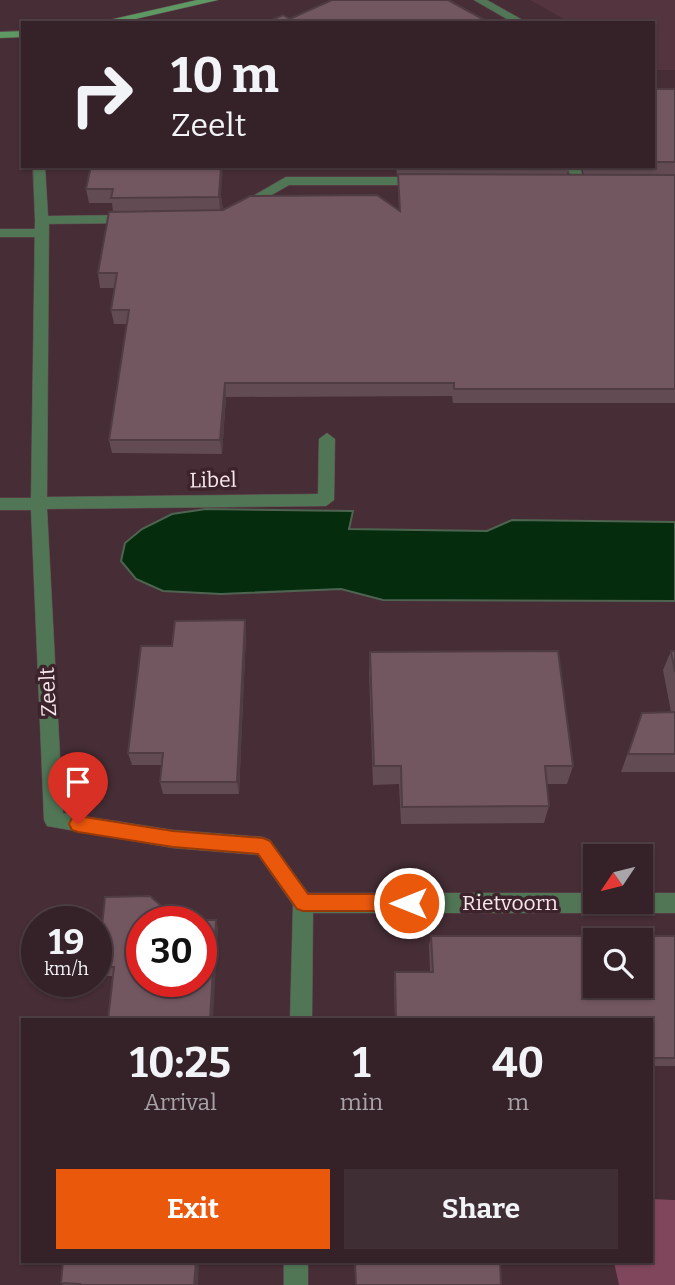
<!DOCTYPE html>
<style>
body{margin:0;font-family:Bitter,serif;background:#3f2f34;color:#f1f3f6;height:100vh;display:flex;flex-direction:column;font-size:26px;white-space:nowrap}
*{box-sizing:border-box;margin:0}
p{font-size:23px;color:#a9a4a8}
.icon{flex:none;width:38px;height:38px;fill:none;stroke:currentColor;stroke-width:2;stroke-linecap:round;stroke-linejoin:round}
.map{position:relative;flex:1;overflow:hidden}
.panel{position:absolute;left:21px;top:1018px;width:632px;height:245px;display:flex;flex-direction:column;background:#342228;border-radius:0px;box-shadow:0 2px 5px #0004,0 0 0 2px #4e3f45}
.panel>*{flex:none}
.banner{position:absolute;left:21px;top:21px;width:634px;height:147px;border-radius:0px;box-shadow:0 2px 5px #0004,0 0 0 2px #4e3f45;background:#342228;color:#f1f3f6;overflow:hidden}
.needle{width:46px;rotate:235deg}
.tools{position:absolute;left:583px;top:844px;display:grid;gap:14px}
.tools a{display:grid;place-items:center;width:70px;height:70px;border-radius:0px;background:#342228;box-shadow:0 2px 5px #0004,0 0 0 2px #4e3f45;font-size:35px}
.speed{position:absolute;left:21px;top:906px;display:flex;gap:14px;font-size:35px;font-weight:700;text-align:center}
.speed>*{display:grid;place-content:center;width:91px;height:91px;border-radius:50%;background:#342228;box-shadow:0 2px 5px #0004,0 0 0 2px #4e3f45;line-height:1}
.speed small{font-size:18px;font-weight:400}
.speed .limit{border:10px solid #d22;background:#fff;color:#111}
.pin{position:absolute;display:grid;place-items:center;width:60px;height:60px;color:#fff;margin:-72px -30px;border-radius:50% 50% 50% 0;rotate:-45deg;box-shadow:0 0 7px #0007}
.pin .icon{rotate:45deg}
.me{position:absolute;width:77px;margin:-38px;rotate:270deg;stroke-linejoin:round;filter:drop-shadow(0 0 5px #0008)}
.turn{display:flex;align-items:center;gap:24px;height:147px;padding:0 35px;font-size:32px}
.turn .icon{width:91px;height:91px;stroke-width:2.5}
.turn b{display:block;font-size:49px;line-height:60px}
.eta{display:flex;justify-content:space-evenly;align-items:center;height:119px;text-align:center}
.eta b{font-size:42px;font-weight:700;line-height:49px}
.action{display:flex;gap:14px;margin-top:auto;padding:14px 35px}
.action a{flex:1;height:80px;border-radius:0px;background:#ea580c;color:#fff;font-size:28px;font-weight:700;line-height:80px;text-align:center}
.action a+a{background:#3f2f34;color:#f1f3f6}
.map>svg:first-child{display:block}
.built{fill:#54343f}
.green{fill:#80475c}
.water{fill:#052c0d;stroke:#4e6450;stroke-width:2}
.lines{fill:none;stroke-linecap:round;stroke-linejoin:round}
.lane-casing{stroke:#624b53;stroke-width:1}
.street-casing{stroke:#624b53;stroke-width:1}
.secondary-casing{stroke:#624b53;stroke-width:1}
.lane{fill:#517655;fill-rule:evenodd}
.street{fill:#517655;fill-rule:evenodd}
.secondary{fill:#5e9964;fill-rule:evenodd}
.wall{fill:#634b53}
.shaded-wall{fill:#503d43}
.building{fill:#735760;stroke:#503d43;stroke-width:2;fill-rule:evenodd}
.route{fill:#ea580c;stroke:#983908;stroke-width:2}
.labels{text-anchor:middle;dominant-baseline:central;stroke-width:7;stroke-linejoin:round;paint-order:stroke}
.street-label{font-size:21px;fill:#f8e7ec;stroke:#3c232c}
</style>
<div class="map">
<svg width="675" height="1285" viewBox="0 0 675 1285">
<rect width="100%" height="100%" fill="#462d36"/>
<path class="built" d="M530,0H675V70H653V23H571Z"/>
<path class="green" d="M651,1199L675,1200V1285H619L614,1262H651Z"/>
<path class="water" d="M206,509L353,511L349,529L487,531L512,520L675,522V601L383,600L341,589L221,594L163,591L136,579L121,561L125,543L142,529L172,514Z"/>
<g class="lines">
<g class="lane-casing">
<path id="lane" d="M0,229H42L49,233L42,237H0Z"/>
</g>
<g class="street-casing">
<path id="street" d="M474,0H487L528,23H514Z
M33,166H45L48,216L129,215L136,219L129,223L49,224L47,497L318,494L319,439L327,433L335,439L334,500L326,506L47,509L63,813L173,830L263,837L270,840L308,893H595V901H640V893H675V913H313L312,1020H290L293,905L258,855L173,848L47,826L44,820L31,510H0V498H31L35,220Z
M568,166H580L583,179L596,180L597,183L591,187L572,186Z
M286,177H419L425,181L419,185H289L246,210L241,211L234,207Z
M284,1262H308V1285H284Z"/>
</g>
<g class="secondary-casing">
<path id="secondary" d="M197,0H218L118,23H96Z
M23,31V37L0,38V32Z"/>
</g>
<use href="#lane" class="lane"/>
<use href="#street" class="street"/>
<use href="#secondary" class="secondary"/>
</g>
<path class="wall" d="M653,89H675V403H453L452,396L226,397L222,454L112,453L109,440L127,324H114L111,310L115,288H100L98,273L113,212L112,203H89L86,189L91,166L221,196L223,210H399L398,175H397L396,166H569L567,175H584L581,166H653Z
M245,620L246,633L239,794H163L160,782L162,765H132L128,753L172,646Z
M671,651H675V772H621L642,713L671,712L663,670Z
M370,652L573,766L567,784H547L549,806L544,823L401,824L399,784L373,785L369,672Z
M177,920H216L218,930L113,976H102L98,967Z
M431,936H675V1066H651V1020H395L394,982L395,972H430L429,945Z
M61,1283L198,1285H63Z"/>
<path class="shaded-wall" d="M221,166H223L221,196L223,210L220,211L219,197Z
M225,383L226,397L222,454L220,440Z
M245,620L246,633L239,794L237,782Z
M216,920L218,930L213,1020H210Z
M196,1262H199L198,1285H194Z"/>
<path class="building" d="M332,0H448L490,23H265L283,15L290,19Z
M653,89H675V162H653Z
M91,166H221L219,196H221L219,197L111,198L113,189H86Z
M398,174L675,175V389H454V383H225L220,440H109L129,310H111L117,273H98L109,212L223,210L250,196L377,195L400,211Z
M245,620L237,782H160L163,753H128L141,646H172L175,621Z
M558,651L573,766H545L549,806L402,807L401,766H374L370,652Z
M671,651H675V672Z
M675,712V754H628L642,713Z
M150,896L177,920H216L210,1020H108L114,967H98L105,897ZM142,922H201V982H142Z
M431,936H675V1058H651V1020H396L395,972H433ZM595,940H640V985H595Z
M63,1262H196L194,1285H80V1284L61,1283Z
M355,1262H500L501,1285H356Z"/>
<path class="route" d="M78,816L173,831L263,838L270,841L308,894H409L416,897L419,903L416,909L409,911H303L297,909L258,854L173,847L78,832L72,830L69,824L72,818Z"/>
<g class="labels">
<g class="street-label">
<text transform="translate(213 480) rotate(-1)">Libel</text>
<text transform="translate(48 692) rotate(-93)">Zeelt</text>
<text x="510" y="903">Rietvoorn</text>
</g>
</g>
</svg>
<div class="tools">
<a><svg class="needle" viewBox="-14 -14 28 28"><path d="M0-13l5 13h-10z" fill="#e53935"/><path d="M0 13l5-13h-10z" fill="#a9a4a8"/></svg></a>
<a><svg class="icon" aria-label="search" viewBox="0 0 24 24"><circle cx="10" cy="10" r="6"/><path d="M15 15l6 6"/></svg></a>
</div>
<div class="speed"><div>19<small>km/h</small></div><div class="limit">30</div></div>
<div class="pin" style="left:78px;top:824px;background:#d93025"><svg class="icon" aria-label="arrive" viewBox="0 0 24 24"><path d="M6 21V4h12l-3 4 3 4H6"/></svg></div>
<svg class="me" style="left:409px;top:903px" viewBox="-20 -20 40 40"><circle r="17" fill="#ea580c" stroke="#fff" stroke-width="3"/><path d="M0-11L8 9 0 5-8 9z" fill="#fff"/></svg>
<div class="banner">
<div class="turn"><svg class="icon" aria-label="right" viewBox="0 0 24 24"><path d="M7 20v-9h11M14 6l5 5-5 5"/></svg><div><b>10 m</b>Zeelt</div></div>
</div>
<section class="panel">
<div class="eta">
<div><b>10:25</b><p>Arrival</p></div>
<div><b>1</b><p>min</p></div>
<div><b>40</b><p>m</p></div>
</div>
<div class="action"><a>Exit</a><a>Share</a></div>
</section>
</div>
